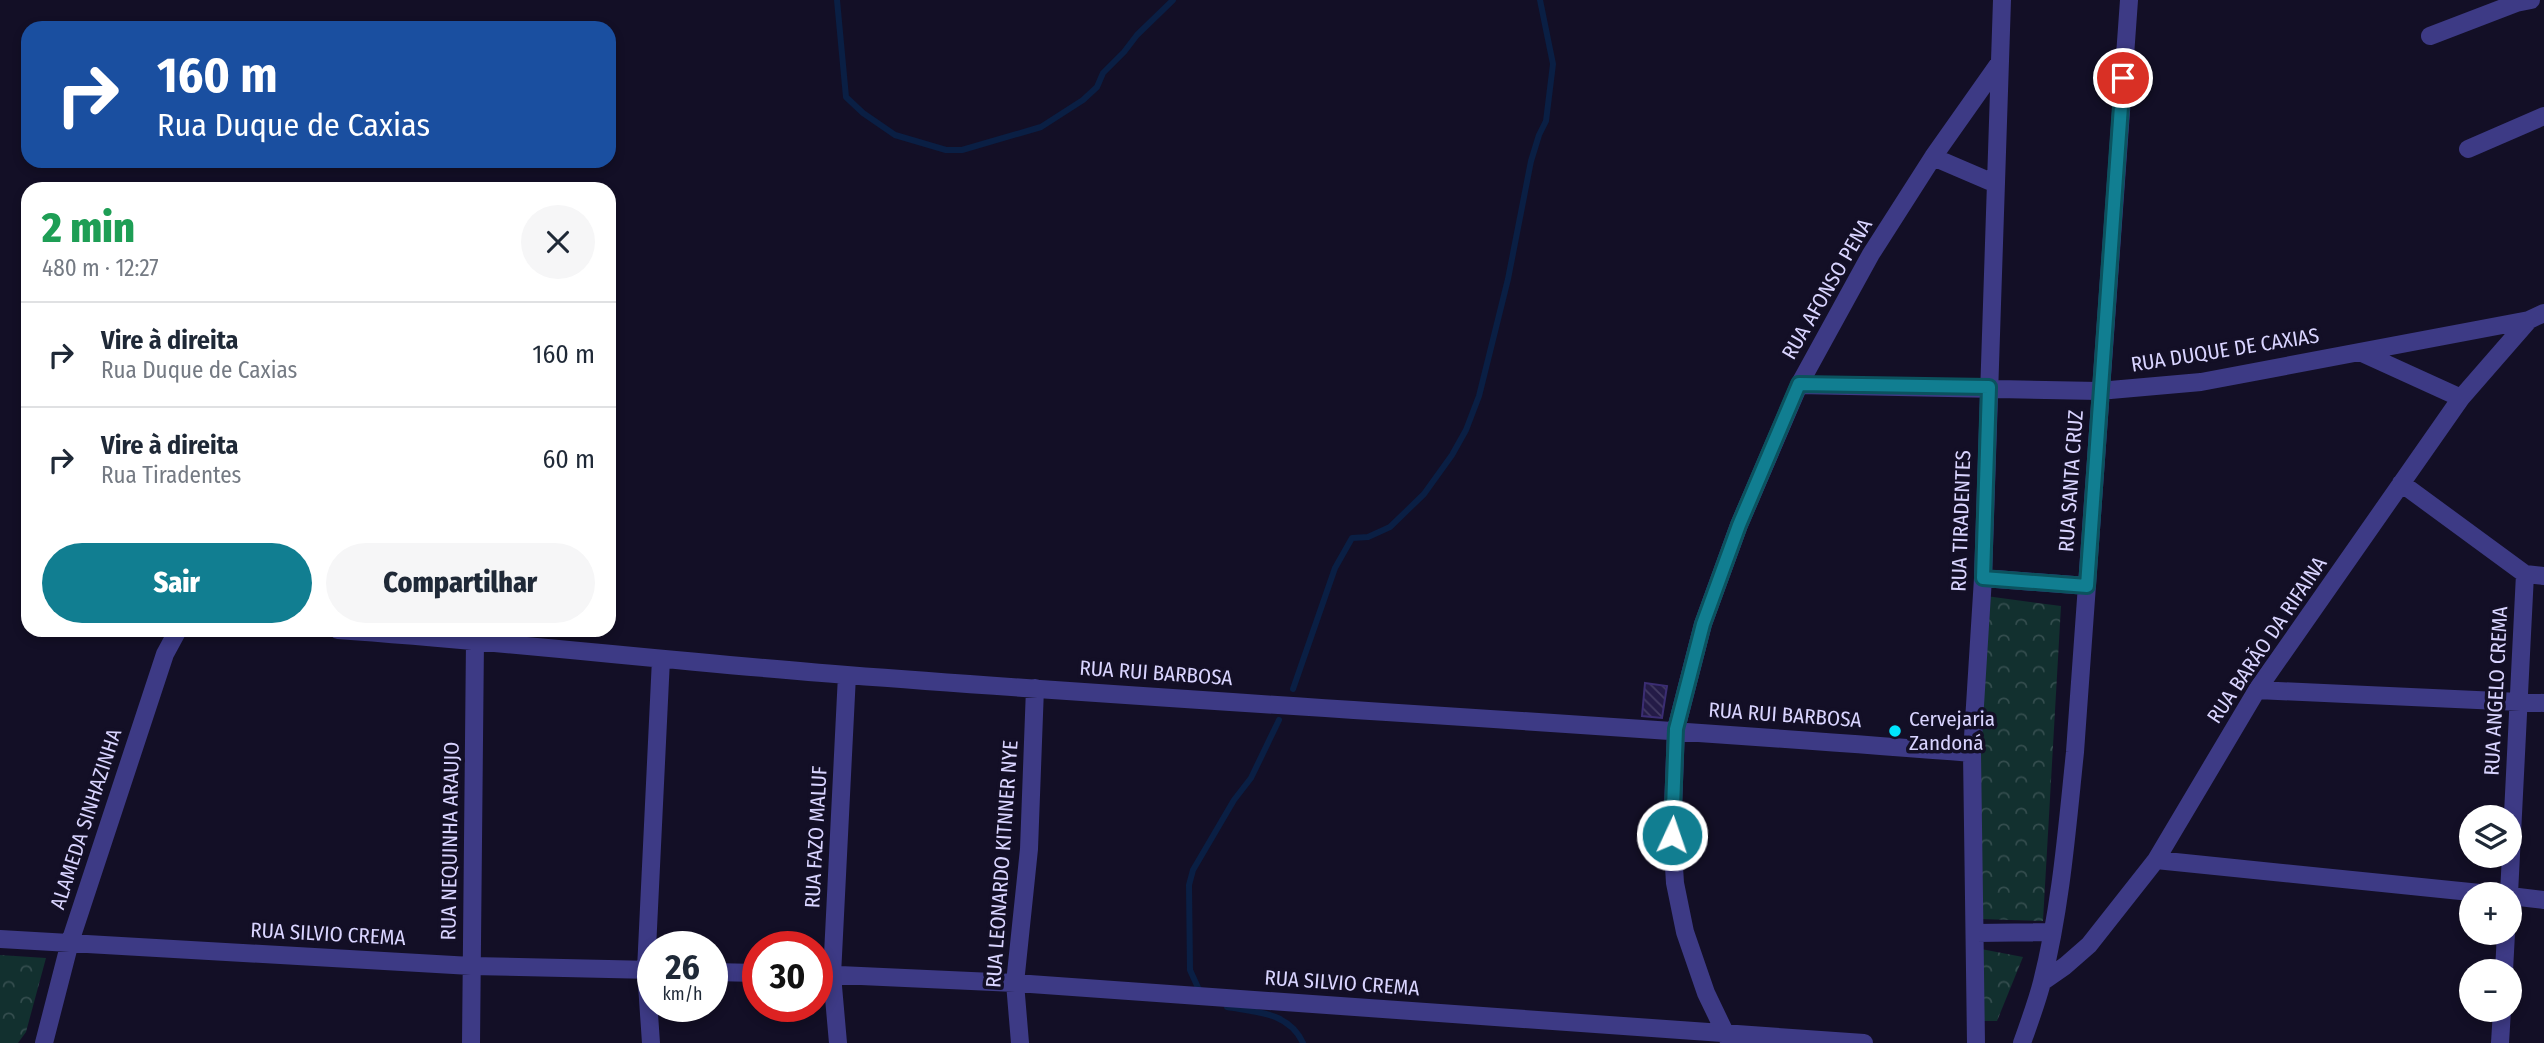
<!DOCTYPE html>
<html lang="pt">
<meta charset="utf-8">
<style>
body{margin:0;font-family:"Fira Sans Condensed",sans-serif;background:#f6f6f7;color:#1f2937;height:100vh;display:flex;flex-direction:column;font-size:26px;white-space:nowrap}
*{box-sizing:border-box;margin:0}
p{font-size:23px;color:#747a83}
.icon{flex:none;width:38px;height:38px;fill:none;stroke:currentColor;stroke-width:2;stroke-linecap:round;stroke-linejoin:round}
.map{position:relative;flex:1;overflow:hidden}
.side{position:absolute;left:21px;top:182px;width:595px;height:455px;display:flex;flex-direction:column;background:#fff;border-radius:21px;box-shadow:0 4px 10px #0003}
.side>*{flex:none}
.guide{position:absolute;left:21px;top:21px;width:595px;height:147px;border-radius:21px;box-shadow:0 4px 10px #0003;background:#1a4fa0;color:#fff;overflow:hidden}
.fabs{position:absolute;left:2459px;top:805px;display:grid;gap:14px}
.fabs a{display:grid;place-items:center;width:63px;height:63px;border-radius:50%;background:#fff;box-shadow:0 4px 10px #0003;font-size:35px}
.speed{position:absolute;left:637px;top:931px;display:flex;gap:14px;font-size:35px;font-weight:700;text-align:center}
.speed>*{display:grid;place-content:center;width:91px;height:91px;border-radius:50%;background:#fff;box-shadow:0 4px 10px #0003;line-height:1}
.speed small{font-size:18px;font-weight:400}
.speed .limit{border:10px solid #d22;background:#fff;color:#111}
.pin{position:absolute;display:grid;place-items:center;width:60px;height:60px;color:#fff;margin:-30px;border:4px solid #fff;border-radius:50%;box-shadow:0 2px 7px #0007}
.me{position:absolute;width:77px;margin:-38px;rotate:3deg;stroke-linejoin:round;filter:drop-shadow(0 0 5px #0008)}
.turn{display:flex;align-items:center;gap:24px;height:147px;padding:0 21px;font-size:32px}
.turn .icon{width:91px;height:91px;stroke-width:2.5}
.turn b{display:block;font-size:49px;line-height:60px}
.round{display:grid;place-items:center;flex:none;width:74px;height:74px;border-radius:37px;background:#f6f6f7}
.head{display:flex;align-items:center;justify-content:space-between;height:119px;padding:0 21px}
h1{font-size:42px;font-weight:800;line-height:52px;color:#1e9e55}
.cta{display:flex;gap:14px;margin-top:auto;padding:14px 21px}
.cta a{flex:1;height:80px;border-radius:42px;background:#117e91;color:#fff;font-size:28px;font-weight:800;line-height:80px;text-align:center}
.cta a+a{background:#f6f6f7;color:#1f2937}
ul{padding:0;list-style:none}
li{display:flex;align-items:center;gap:21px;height:105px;padding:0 21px;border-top:2px solid #e0e1e3}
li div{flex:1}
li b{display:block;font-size:26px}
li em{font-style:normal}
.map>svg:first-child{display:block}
.park{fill:url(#park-crowns)}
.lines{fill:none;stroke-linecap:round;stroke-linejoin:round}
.stream{stroke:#0a1f44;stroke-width:6}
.building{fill:url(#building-back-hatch);stroke:#3b2d73;stroke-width:2}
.minor{stroke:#3d3a85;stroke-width:18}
.route-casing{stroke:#0b525e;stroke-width:18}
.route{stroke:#117e91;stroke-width:12}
.poi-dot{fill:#00e5ff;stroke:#130f26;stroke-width:2.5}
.labels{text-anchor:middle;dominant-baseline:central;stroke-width:7;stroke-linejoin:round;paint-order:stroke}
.street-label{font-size:21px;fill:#d9d4ff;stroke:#130f26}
.poi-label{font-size:21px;fill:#d9d4ff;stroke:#130f26;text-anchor:start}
</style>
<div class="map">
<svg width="2544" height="1043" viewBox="0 0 2544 1043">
<defs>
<pattern id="park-crowns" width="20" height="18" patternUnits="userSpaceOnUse" patternTransform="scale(1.75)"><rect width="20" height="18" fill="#12302f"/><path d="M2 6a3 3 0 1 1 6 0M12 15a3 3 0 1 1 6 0" fill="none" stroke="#344d4e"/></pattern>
<pattern id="building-back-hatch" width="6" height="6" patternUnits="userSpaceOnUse" patternTransform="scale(1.75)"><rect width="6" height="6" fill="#241b47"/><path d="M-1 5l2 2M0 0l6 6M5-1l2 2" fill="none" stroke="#433b63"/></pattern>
</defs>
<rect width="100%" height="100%" fill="#130f26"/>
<path class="park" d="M1986,596L2061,606L2043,921L1980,919L1978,771Z
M1981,949L2023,957L1997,1021H1981Z
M0,955L46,958L26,1032L18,1043H0Z"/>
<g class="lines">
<path class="stream" d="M837,0L846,97L863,113L895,135L946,150H962L1041,127L1083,100L1097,87L1103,73L1124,52L1137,35L1173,0
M1293,689L1335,568L1352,538L1368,537L1390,527L1424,494L1452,455L1466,430L1479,396L1508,279L1531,161L1539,135L1546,121L1553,64L1540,0
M1200,992L1190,970L1189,885L1193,870L1234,800L1251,778L1279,720
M1227,1007C1256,1012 1289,1012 1303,1043"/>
</g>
<path class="building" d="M1645,683L1667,686L1662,718L1642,716Z"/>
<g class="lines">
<path class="minor" d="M2430,36L2516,3L2531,0
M2468,149L2544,116
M1933,157L1996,184
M2360,352L2461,398
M1799,385L2099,391L2201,382L2529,320L2544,313
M2401,483L2525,574L2544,576
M1983,578L2087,586
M338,630C508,642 677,662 847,675C1222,704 1597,723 1972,753
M2257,690L2544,703
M2156,860L2490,894
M2509,894L2525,574
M2510,896L2544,900
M1976,933L2052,932
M0,939L471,966L653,970
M2504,971L2506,933
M712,972L758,973
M817,974L1015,983L1864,1043
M2042,982L2065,966L2089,945L2156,860L2257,690L2461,398L2529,320
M44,1043L70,942L165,654L178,630
M471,1043L475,640
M651,1043L646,970L661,659
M838,1043L832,975L847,675
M1020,1043L1015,983L1029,849L1035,688
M1730,1043L1706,993L1685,932L1675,883L1672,835L1676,729L1703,624L1739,525L1799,385L1871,254L1933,157L2000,62
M1976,1043L1972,753L1983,578L2002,0
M2022,1043C2029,1023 2037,1002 2042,982C2061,907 2067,828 2075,752L2129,0
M2500,1043L2502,1010"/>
</g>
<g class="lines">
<g class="route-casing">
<path id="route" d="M1672,835L1676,729L1703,624L1739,525L1799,384L1989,387L1983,578L2087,586L2123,78"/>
</g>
<use href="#route" class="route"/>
</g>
<circle class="poi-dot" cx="1895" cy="731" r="7"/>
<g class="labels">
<g class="street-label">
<text transform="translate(1827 289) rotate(-60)">RUA AFONSO PENA</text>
<text transform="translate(2225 350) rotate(-9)">RUA DUQUE DE CAXIAS</text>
<text transform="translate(2071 481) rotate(-86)">RUA SANTA CRUZ</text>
<text transform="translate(1961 521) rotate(-88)">RUA TIRADENTES</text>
<text transform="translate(2267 640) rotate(-56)">RUA BARÃO DA RIFAINA</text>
<text transform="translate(1156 673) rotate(4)">RUA RUI BARBOSA</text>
<text transform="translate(2496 691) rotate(-87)">RUA ANGELO CREMA</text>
<text transform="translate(1785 715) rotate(4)">RUA RUI BARBOSA</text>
<text transform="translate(86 819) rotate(-72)">ALAMEDA SINHAZINHA</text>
<text transform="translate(816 837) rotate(-87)">RUA FAZO MALUF</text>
<text transform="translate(450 841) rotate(-89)">RUA NEQUINHA ARAUJO</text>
<text transform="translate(1002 864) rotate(-86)">RUA LEONARDO KITNNER NYE</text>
<text transform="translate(328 934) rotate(3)">RUA SILVIO CREMA</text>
<text transform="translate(1342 983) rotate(4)">RUA SILVIO CREMA</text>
</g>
<g class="poi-label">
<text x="1909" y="719">Cervejaria<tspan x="1909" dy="24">Zandoná</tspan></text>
</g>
</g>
</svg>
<div class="fabs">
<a><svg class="icon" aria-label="layers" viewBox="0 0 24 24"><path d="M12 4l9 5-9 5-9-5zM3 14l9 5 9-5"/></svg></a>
<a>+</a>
<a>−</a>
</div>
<div class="speed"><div>26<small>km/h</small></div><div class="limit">30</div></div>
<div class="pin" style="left:2123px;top:78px;background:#d93025"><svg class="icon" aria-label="arrive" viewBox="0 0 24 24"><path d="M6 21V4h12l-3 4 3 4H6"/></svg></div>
<svg class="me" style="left:1672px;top:835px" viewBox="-20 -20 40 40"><circle r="17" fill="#117e91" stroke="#fff" stroke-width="3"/><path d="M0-11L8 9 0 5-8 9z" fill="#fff"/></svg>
<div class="guide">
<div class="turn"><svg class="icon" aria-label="right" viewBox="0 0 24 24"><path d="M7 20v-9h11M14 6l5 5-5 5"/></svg><div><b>160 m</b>Rua Duque de Caxias</div></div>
</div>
<section class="side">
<div class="head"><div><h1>2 min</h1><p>480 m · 12:27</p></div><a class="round"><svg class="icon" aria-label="close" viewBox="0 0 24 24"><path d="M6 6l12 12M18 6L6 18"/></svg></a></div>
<ul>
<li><svg class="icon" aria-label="right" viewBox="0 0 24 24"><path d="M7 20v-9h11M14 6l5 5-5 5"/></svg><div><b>Vire à direita</b><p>Rua Duque de Caxias</p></div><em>160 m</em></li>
<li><svg class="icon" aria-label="right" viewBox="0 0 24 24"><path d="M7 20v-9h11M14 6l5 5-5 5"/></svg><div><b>Vire à direita</b><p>Rua Tiradentes</p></div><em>60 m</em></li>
</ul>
<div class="cta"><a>Sair</a><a>Compartilhar</a></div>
</section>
</div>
